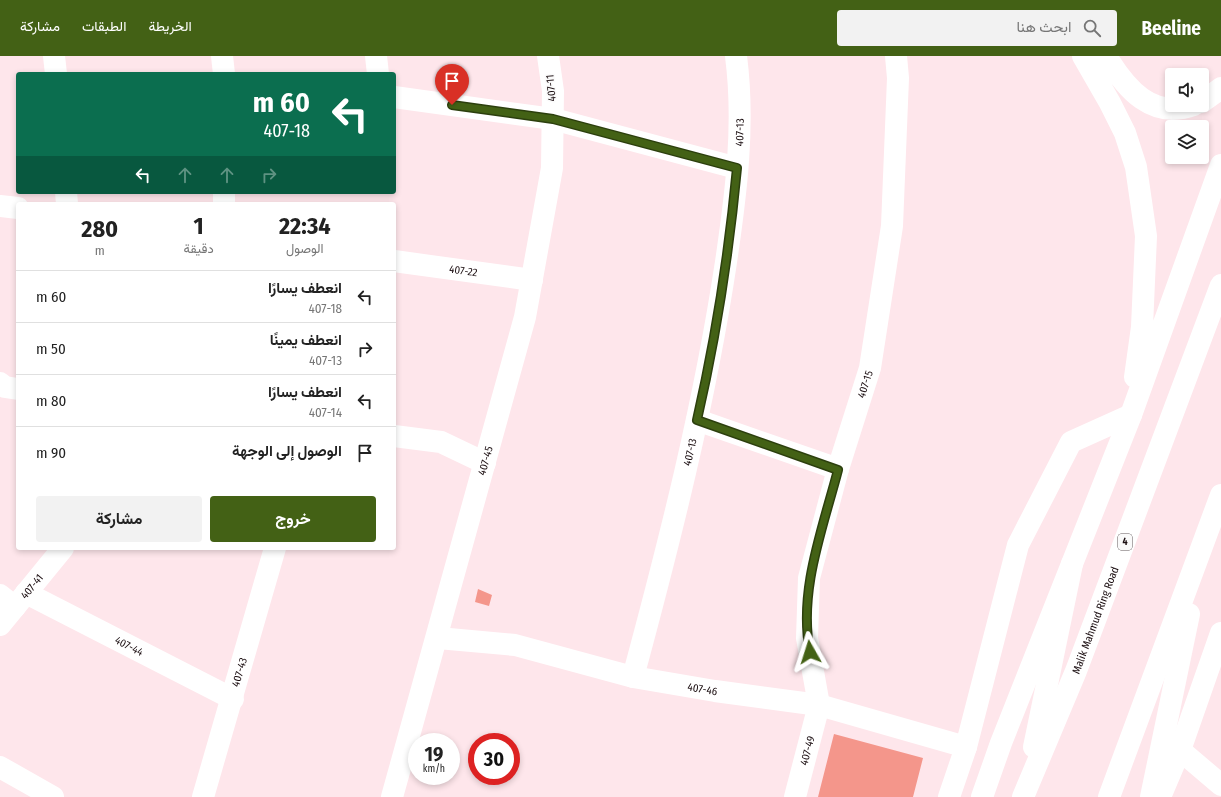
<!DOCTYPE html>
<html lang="ar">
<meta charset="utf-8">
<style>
body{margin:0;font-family:"Fira Sans Condensed",Vazirmatn,sans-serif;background:#f2f2f2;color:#222;direction:rtl;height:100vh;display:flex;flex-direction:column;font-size:15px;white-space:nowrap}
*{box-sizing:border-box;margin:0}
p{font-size:13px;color:#767676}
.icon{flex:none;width:22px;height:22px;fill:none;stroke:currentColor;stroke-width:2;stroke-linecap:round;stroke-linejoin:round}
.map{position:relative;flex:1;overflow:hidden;direction:ltr}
.side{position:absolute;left:16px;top:146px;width:380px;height:348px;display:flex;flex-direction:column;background:#fff;border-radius:4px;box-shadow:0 2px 6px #0003;direction:rtl}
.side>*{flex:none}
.guide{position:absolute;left:16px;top:16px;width:380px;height:122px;border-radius:4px;box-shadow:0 2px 6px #0003;direction:rtl;background:#0b6e4f;color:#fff;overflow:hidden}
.controls{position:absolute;left:1165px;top:12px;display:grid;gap:8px}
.controls a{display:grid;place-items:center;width:44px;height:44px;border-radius:4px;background:#fff;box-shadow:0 2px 6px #0003;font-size:20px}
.speed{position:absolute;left:408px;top:677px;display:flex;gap:8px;font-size:20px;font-weight:700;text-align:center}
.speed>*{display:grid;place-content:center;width:52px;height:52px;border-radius:50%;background:#fff;box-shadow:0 2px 6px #0003;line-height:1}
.speed small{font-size:10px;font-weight:400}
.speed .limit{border:6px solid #d22;background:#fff;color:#111}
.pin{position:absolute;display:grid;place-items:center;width:34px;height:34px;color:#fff;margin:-41px -17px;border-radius:50% 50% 50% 0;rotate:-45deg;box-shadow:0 0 4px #0007}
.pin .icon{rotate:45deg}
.me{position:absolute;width:44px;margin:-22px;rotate:354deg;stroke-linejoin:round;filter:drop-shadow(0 0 3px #0008)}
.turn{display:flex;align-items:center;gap:14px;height:84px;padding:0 20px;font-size:18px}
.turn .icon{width:52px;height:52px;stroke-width:2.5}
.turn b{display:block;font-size:28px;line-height:34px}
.lanes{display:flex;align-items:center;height:38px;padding:0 20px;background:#0003;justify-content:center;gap:20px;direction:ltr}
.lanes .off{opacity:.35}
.eta{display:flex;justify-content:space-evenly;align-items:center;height:68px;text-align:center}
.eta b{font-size:24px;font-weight:700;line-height:28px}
.action{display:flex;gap:8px;margin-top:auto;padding:8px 20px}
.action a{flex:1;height:46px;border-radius:4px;background:#436115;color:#fff;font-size:16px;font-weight:700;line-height:46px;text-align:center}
.action a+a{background:#f2f2f2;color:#222}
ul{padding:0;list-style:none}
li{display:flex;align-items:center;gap:12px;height:52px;padding:0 20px;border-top:1px solid #e0e0e0}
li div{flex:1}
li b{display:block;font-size:15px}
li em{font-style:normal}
header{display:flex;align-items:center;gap:24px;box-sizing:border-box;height:56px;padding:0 20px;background:#436115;color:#fff}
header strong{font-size:19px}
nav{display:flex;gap:22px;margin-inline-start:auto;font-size:14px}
.search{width:280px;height:36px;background:#f2f2f2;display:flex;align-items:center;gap:10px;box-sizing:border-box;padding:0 14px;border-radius:4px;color:#767676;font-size:15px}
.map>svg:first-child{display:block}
.building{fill:#f4968b}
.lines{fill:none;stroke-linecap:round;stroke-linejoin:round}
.minor{stroke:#fff;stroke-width:22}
.major{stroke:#fff;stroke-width:22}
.highway{stroke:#fff;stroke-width:22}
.route-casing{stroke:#2c3f0e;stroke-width:10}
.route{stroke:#436115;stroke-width:7}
.labels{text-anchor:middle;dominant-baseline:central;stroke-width:3;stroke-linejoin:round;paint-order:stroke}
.shield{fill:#fafafa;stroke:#5e5557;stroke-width:1}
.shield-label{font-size:10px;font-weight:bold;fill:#1b0e11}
.street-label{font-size:11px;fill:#1b0e11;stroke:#fafafa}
</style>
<header>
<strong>Beeline</strong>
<div class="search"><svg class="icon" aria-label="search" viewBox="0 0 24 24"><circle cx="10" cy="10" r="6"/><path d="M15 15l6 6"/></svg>ابحث هنا</div>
<nav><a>الخريطة</a><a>الطبقات</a><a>مشاركة</a></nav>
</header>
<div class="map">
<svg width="1221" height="741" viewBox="0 0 1221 741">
<rect width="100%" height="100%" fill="#fee6eb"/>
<path class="building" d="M478,533L492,539L489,550L475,546Z
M834,678L923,702L913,741H818Z"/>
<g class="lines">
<g class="minor">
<path d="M54,0L56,18"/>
<path d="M222,0L224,18"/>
<path d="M376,0L378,18"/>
<path d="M394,41L553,63L737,112"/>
<path d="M66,136L67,148"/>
<path d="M224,136V148"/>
<path d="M0,150L18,152"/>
<path id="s1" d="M394,205L532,224"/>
<path d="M0,327L5,331L18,333"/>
<path d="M697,364L838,413"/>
<path d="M394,380L441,386L485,407"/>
<path id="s2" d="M26,537L233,643"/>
<path d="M0,539L15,551"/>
<path id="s3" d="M0,569L63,492"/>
<path id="s4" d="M438,582L515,589L633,621L715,635L819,649L966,691"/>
<path id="s5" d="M633,621C670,484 705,346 726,206C736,138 745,69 736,0"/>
<path d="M1180,694L1221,729"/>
<path d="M0,711L53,741"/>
<path id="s6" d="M203,741L275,492"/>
<path id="s7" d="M392,741L525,261L552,112L553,35L548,0"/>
<path id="s8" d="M795,741L819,649L807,582L809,522L838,413L870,312L892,170L898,22L896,0"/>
<path d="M949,741L966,691L1018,489L1071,386L1131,359"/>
</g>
<path class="major" d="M1083,0L1110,47L1125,77L1136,111L1146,180L1142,271L1135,321
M1106,0C1126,33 1152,64 1194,49
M1202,46L1221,32
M982,741L1001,687L1131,359L1221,109
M1160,741L1180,694L1221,577"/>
<g class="highway">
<path d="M1034,691L1072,508"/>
<path id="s9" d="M1023,741L1076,615L1221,229"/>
<path d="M1109,741L1221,439"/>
<path d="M1151,741L1189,558"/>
</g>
</g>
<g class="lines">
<g class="route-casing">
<path id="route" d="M452,49L553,63L737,112C729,197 716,281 697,364L838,414C823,472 798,535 810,596"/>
</g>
<use href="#route" class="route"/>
</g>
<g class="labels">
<rect class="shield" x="1118" y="478" width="14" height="16" rx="3"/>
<g class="shield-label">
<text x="1125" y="486">4</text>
</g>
<g class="street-label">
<text transform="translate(551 32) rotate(-95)">407-11</text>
<text stroke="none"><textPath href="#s5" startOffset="556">407-13</textPath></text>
<text stroke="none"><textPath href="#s1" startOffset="70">407-22</textPath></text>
<text stroke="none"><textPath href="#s8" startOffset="425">407-15</textPath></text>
<text stroke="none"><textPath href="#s5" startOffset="232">407-13</textPath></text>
<text stroke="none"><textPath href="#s7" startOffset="349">407-45</textPath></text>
<text stroke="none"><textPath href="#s3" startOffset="50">407-41</textPath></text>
<text stroke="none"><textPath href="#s9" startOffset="191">Malik Mahmud Ring Road</textPath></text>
<text stroke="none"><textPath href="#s2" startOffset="116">407-44</textPath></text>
<text stroke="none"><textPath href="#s6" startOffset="130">407-43</textPath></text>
<text stroke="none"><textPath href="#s4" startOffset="270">407-46</textPath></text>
<text stroke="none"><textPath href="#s8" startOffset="48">407-49</textPath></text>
</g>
</g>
</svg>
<div class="controls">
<a><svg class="icon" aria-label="sound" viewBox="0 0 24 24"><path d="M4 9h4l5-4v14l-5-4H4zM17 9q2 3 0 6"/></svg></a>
<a><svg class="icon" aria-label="layers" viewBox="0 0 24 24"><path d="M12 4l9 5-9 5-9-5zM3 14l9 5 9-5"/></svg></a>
</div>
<div class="speed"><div>19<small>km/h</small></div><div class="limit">30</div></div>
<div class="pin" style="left:452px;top:49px;background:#d93025"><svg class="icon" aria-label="arrive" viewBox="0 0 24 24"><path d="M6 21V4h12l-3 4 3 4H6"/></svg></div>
<svg class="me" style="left:810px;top:596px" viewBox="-20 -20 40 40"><path d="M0-17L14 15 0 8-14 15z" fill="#436115" stroke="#fff" stroke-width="4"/></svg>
<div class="guide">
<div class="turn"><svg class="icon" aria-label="left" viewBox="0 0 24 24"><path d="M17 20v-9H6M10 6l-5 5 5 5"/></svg><div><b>60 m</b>407-18</div></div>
<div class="lanes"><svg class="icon" aria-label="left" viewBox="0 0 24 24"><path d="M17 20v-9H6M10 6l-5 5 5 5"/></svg><svg class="icon off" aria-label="ahead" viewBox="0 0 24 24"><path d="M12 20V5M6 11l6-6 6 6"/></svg><svg class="icon off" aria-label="ahead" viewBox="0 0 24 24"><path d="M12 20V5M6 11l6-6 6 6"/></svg><svg class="icon off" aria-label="right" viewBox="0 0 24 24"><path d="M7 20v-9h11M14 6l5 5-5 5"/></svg></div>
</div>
<section class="side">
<div class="eta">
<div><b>22:34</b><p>الوصول</p></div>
<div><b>1</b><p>دقيقة</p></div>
<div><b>280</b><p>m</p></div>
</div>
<ul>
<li><svg class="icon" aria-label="left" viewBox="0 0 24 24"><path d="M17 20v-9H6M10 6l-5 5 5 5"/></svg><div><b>انعطف يسارًا</b><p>407-18</p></div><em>60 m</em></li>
<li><svg class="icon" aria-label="right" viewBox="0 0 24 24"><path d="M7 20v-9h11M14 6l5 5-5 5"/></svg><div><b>انعطف يمينًا</b><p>407-13</p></div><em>50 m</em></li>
<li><svg class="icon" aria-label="left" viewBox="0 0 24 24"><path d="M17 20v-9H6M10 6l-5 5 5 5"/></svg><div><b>انعطف يسارًا</b><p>407-14</p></div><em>80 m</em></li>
<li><svg class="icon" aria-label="arrive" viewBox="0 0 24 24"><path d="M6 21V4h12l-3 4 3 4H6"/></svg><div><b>الوصول إلى الوجهة</b></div><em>90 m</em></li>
</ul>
<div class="action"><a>خروج</a><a>مشاركة</a></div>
</section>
</div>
